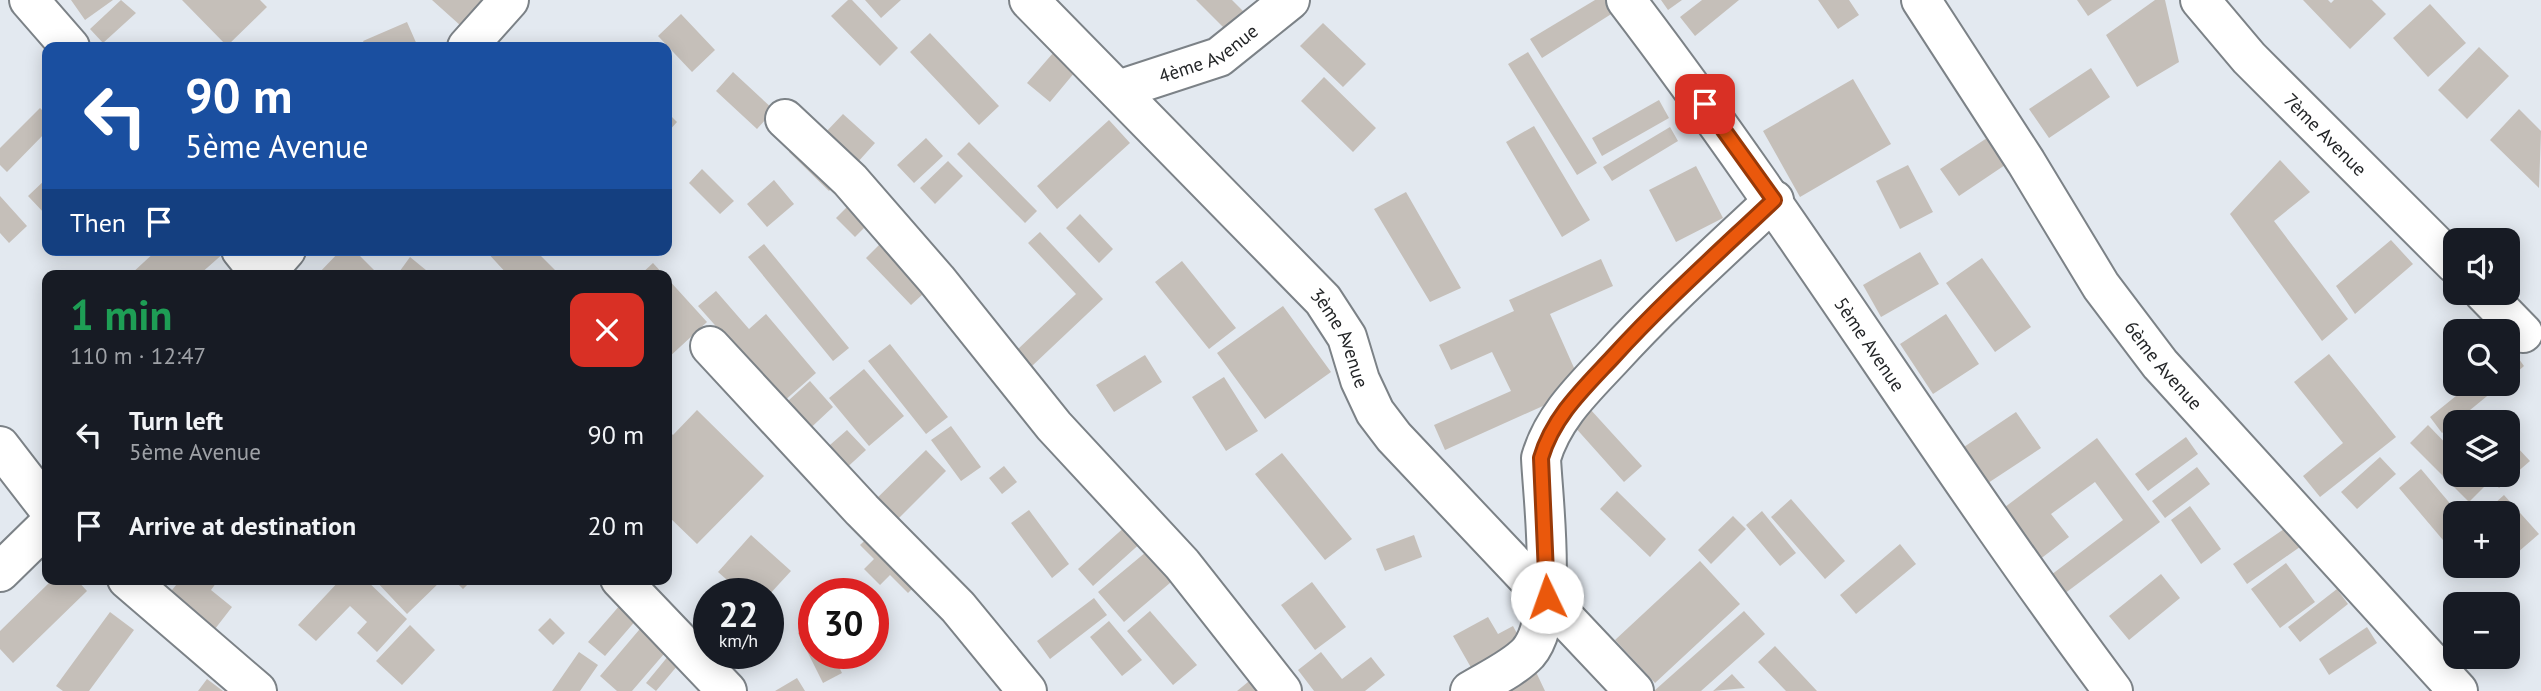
<!DOCTYPE html>
<meta charset="utf-8">
<style>
body{margin:0;font-family:"PT Sans",sans-serif;background:#20242c;color:#f1f3f6;height:100vh;display:flex;flex-direction:column;font-size:26px;white-space:nowrap}
*{box-sizing:border-box;margin:0}
p{font-size:23px;color:#9ea1a6}
.icon{flex:none;width:38px;height:38px;fill:none;stroke:currentColor;stroke-width:2;stroke-linecap:round;stroke-linejoin:round}
.map{position:relative;flex:1;overflow:hidden}
.side{position:absolute;left:42px;top:270px;width:630px;height:315px;display:flex;flex-direction:column;background:#171b24;border-radius:14px;box-shadow:0 4px 18px #0003}
.side>*{flex:none}
.top-card{position:absolute;left:42px;top:42px;width:630px;height:214px;border-radius:14px;box-shadow:0 4px 18px #0003;background:#1a4fa0;color:#fff;overflow:hidden}
.fabs{position:absolute;left:2443px;top:228px;display:grid;gap:14px}
.fabs a{display:grid;place-items:center;width:77px;height:77px;border-radius:14px;background:#171b24;box-shadow:0 4px 18px #0003;font-size:35px}
.speed{position:absolute;left:693px;top:578px;display:flex;gap:14px;font-size:35px;font-weight:700;text-align:center}
.speed>*{display:grid;place-content:center;width:91px;height:91px;border-radius:50%;background:#171b24;box-shadow:0 4px 18px #0003;line-height:1}
.speed small{font-size:18px;font-weight:400}
.speed .limit{border:10px solid #d22;background:#fff;color:#111}
.pin{position:absolute;display:grid;place-items:center;width:60px;height:60px;color:#fff;margin:-30px;border-radius:14px;box-shadow:0 4px 10px #0006}
.me{position:absolute;width:77px;margin:-38px;rotate:357deg;stroke-linejoin:round;filter:drop-shadow(0 0 5px #0008)}
.turn{display:flex;align-items:center;gap:24px;height:147px;padding:0 28px;font-size:32px}
.turn .icon{width:91px;height:91px;stroke-width:2.5}
.turn b{display:block;font-size:49px;line-height:60px}
.then{display:flex;align-items:center;height:66px;padding:0 28px;background:#0003;gap:14px;font-size:26px}
.round{display:grid;place-items:center;flex:none;width:74px;height:74px;border-radius:14px;background:#20242c}
.summary{display:flex;align-items:center;justify-content:space-between;height:119px;padding:0 28px}
h1{font-size:42px;font-weight:700;line-height:52px;color:#1e9e55}
ul{padding:0;list-style:none}
li{display:flex;align-items:center;gap:21px;height:91px;padding:0 28px}
li div{flex:1}
li b{display:block;font-size:26px}
li em{font-style:normal}
.map>svg:first-child{display:block}
.building{fill:#c5bfb9}
.lines{fill:none;stroke-linecap:round;stroke-linejoin:round}
.minor-casing{stroke:#7c8287;stroke-width:42}
.minor{stroke:#fff;stroke-width:38}
.route-casing{stroke:#983908;stroke-width:18}
.route{stroke:#ea580c;stroke-width:12}
.labels{text-anchor:middle;dominant-baseline:central;stroke-width:6;stroke-linejoin:round;paint-order:stroke}
.street-label{font-size:19px;fill:#232527;stroke:#f0f7fd}
</style>
<div class="map">
<svg width="2541" height="691" viewBox="0 0 2541 691">
<rect width="100%" height="100%" fill="#e3e9f0"/>
<path class="building" d="M71,0H113L85,20Z
M121,0L136,13L103,43L90,29Z
M182,0H260L267,7L227,46Z
M432,0H484L461,26Z
M848,0H852L898,48L880,66L831,16Z
M865,0H901L881,18Z
M1196,0H1232L1248,16L1230,34Z
M1595,0H1609L1616,11L1542,58L1530,39Z
M1661,0H1682L1668,10Z
M1702,0H1739L1695,36L1680,17Z
M1818,0H1849L1859,15L1838,29Z
M2077,0H2112L2088,16Z
M2155,0H2165L2179,62L2137,87L2106,35Z
M2303,0H2328L2331,3L2334,0H2372L2386,14L2350,49Z
M2430,4L2466,43L2428,77L2393,38Z
M681,14L715,50L692,72L658,36Z
M407,22L418,47H366L363,41Z
M1323,23L1366,64L1343,87L1300,46Z
M930,33L999,106L979,125L910,52Z
M2479,47L2509,76L2467,119L2438,90Z
M1528,52L1597,163L1577,175L1508,64Z
M1053,53L1075,72L1050,102L1027,83Z
M2091,68L2110,97L2049,138L2029,109Z
M733,72L774,110L757,129L716,91Z
M1324,77L1376,128L1353,152L1301,101Z
M1853,79L1891,144L1800,197L1763,131Z
M1659,100L1669,118L1602,156L1592,138Z
M40,108L47,115V131L7,172L0,165V148Z
M2519,109L2541,131L2539,188L2490,140Z
M667,112L677,122L667,133Z
M843,114L875,143L857,163L825,133Z
M1109,120L1130,143L1057,209L1037,186Z
M1534,126L1590,220L1562,237L1506,142Z
M1670,127L1678,141L1612,181L1603,167Z
M1990,136L2008,163L1959,196L1940,169Z
M926,138L943,156L914,183L897,165Z
M800,140L840,179L829,191L789,152Z
M969,142L1037,211L1025,223L957,154Z
M2280,160L2310,192L2274,221L2348,319L2322,341L2230,214Z
M948,161L963,176L935,204L920,188Z
M1908,165L1933,212L1900,229L1876,181Z
M1696,166L1723,218L1676,242L1649,190Z
M702,169L734,201L720,214L689,183Z
M47,178V211L45,214L28,196Z
M774,180L794,204L767,227L747,204Z
M1406,192L1461,288L1430,302L1374,209Z
M0,196L27,226L9,243L0,233Z
M856,198L875,217L855,237L836,218Z
M1080,214L1113,249L1099,263L1066,228Z
M1040,232L1103,299L1032,366L1017,350L1076,294L1028,243Z
M888,236L934,284L911,305L866,258Z
M2391,240L2413,264L2355,314L2336,286Z
M764,244L849,348L833,361L748,257Z
M157,250H223L225,252L199,275H130Z
M341,250H354L377,273L317,275Z
M485,250H535L560,275H508Z
M1920,252L1939,284L1881,317L1863,285Z
M410,257L432,275H397Z
M1982,258L2031,327L1995,352L1946,283Z
M1601,259L1613,286L1550,314L1583,388L1445,450L1434,425L1511,391L1492,352L1451,370L1439,345L1514,311L1509,300Z
M1182,261L1236,328L1209,349L1155,282Z
M653,263L664,275H640Z
M667,278L707,322L667,359Z
M716,291L749,329L766,314L816,373L783,402L698,306Z
M1283,306L1331,372L1265,419L1217,353Z
M1946,314L1979,364L1933,394L1900,344Z
M890,344L948,417L926,434L868,361Z
M2513,351L2524,366L2508,380V355Z
M2329,354L2396,437L2320,497L2303,476L2343,443L2294,382Z
M1145,355L1162,382L1114,412L1096,385Z
M864,369L904,416L869,446L829,398Z
M1224,377L1258,431L1226,451L1192,397Z
M810,381L833,407L802,436L778,410Z
M2472,383H2503L2442,433L2430,417Z
M1590,409L1642,466L1624,482L1573,425Z
M697,410L764,476L697,544L667,515V429L673,435Z
M2016,412L2041,448L1982,487L1958,451Z
M2428,425L2455,453V474H2477L2487,484L2469,502L2410,443Z
M951,426L981,467L961,481L931,440Z
M847,430L866,450L841,473L822,452Z
M2186,437L2198,454L2148,491L2135,474Z
M2097,438L2160,522L2064,594L2051,575L2123,520L2095,482L2051,514L2069,537L2039,560L2001,510Z
M2516,446L2530,461L2499,488L2486,474H2508V453Z
M926,450L946,471L890,527L869,506Z
M1282,453L1352,539L1325,560L1255,474Z
M2380,457L2396,474L2357,509L2341,492Z
M1004,466L1017,482L1002,494L989,478Z
M2197,467L2210,484L2165,518L2152,501Z
M2421,469L2458,513H2455V540L2448,546L2399,488Z
M1617,491L1666,539L1650,557L1600,509Z
M2504,495L2539,534L2510,559L2508,513H2484Z
M1791,499L1845,561L1825,579L1771,517Z
M2190,506L2221,549L2201,564L2171,520Z
M1029,510L1069,564L1052,578L1011,523Z
M1762,511L1796,553L1780,566L1746,525Z
M1733,516L1746,529L1711,564L1698,550Z
M2294,522L2307,542L2247,584L2233,564Z
M1128,524L1144,540L1093,586L1078,569Z
M877,529L925,576L908,593L890,575L880,585L864,569L874,559L860,545Z
M751,535L791,571L768,596V593H742L718,572Z
M1414,535L1422,557L1385,571L1376,549Z
M1900,544L1916,564L1856,614L1840,595Z
M1152,547L1177,577L1124,622L1098,592Z
M1700,561L1740,604L1655,683L1615,640Z
M2286,563L2315,602L2280,628L2251,589Z
M2161,574L2180,598L2129,640L2109,616Z
M53,579H76L87,591L13,663L0,649V631Z
M181,579H219L211,590L232,607L208,638L163,601Z
M341,579H365L407,619L377,652L357,633L367,622L350,606L316,641L298,625Z
M374,579H443L407,614Z
M453,579H473L463,589Z
M1312,582L1346,627L1315,650L1281,605Z
M2337,589L2348,604L2300,642L2288,627Z
M627,597L644,611L605,656L588,642Z
M1094,598L1107,615L1050,659L1037,641Z
M1150,611L1197,665L1173,685L1127,631Z
M1744,611L1765,634L1701,691H1654Z
M110,612L134,630L89,691H63L56,686Z
M650,617L676,640L632,691H617L600,676Z
M1488,617L1498,634L1513,626L1526,650L1477,678L1453,636Z
M550,618L565,633L553,645L538,630Z
M1109,621L1142,660L1122,676L1090,637Z
M814,624V653H832L842,673L823,683L798,633Z
M410,625L435,650L402,685L376,661Z
M2367,627L2377,643L2329,675L2319,659Z
M679,643L689,652L656,691L646,683Z
M1775,646L1817,691H1786L1758,662Z
M579,652L598,665L580,691H552Z
M1321,652L1342,679L1371,657L1385,675L1365,691H1314L1298,670Z
M1536,672L1545,691H1498Z
M1259,673L1274,691H1237Z
M1732,674L1745,688L1713,691Z
M797,678L805,691H775Z
M207,679L223,691H198Z"/>
<g class="lines">
<g class="minor-casing">
<g id="minor">
<path d="M29,0L70,47"/>
<path id="s1" d="M1029,0L1323,300L1347,337L1360,380L1375,412L1394,437L1634,691"/>
<path id="s2" d="M1626,0C1797,224 1944,465 2113,691"/>
<path id="s3" d="M1921,0L2026,162L2101,286L2160,364L2458,691"/>
<path id="s4" d="M2200,0L2249,58L2455,264"/>
<path d="M467,47L509,0"/>
<path id="s5" d="M1118,90L1219,57L1290,0"/>
<path d="M785,119L850,180L937,280L1054,426L1182,564L1282,691"/>
<path d="M241,250L261,275"/>
<path d="M264,275L286,250"/>
<path d="M2483,292L2523,333"/>
<path d="M710,346L862,510L958,607L1027,691"/>
<path d="M0,446L47,507"/>
<path d="M0,572L47,526"/>
<path d="M127,579L257,691"/>
<path d="M620,579L727,691"/>
<path d="M1470,691C1488,680 1514,668 1528,653C1559,618 1543,503 1541,458C1553,417 1583,389 1612,358C1663,302 1719,252 1774,200"/>
</g>
</g>
<use href="#minor" class="minor"/>
</g>
<g class="lines">
<g class="route-casing">
<path id="route" d="M1547,597L1541,458C1553,417 1583,389 1612,358C1663,302 1719,252 1774,200L1705,104"/>
</g>
<use href="#route" class="route"/>
</g>
<g class="labels">
<g class="street-label">
<text stroke="none"><textPath href="#s5" startOffset="98">4ème Avenue</textPath></text>
<text stroke="none"><textPath href="#s4" startOffset="184">7ème Avenue</textPath></text>
<text stroke="none"><textPath href="#s1" startOffset="462">3ème Avenue</textPath></text>
<text stroke="none"><textPath href="#s2" startOffset="422">5ème Avenue</textPath></text>
<text stroke="none"><textPath href="#s3" startOffset="439">6ème Avenue</textPath></text>
</g>
</g>
</svg>
<div class="fabs">
<a><svg class="icon" aria-label="sound" viewBox="0 0 24 24"><path d="M4 9h4l5-4v14l-5-4H4zM17 9q2 3 0 6"/></svg></a>
<a><svg class="icon" aria-label="search" viewBox="0 0 24 24"><circle cx="10" cy="10" r="6"/><path d="M15 15l6 6"/></svg></a>
<a><svg class="icon" aria-label="layers" viewBox="0 0 24 24"><path d="M12 4l9 5-9 5-9-5zM3 14l9 5 9-5"/></svg></a>
<a>+</a>
<a>−</a>
</div>
<div class="speed"><div>22<small>km/h</small></div><div class="limit">30</div></div>
<div class="pin" style="left:1705px;top:104px;background:#d93025"><svg class="icon" aria-label="arrive" viewBox="0 0 24 24"><path d="M6 21V4h12l-3 4 3 4H6"/></svg></div>
<svg class="me" style="left:1547px;top:597px" viewBox="-20 -20 40 40"><circle r="19" fill="#fff"/><path d="M0-13L10 11 0 6-10 11z" fill="#ea580c"/></svg>
<div class="top-card">
<div class="turn"><svg class="icon" aria-label="left" viewBox="0 0 24 24"><path d="M17 20v-9H6M10 6l-5 5 5 5"/></svg><div><b>90 m</b>5ème Avenue</div></div>
<div class="then">Then<svg class="icon" aria-label="arrive" viewBox="0 0 24 24"><path d="M6 21V4h12l-3 4 3 4H6"/></svg></div>
</div>
<section class="side">
<div class="summary"><div><h1>1 min</h1><p>110 m · 12:47</p></div><a class="round" style="background:#d93025;color:#fff"><svg class="icon" aria-label="close" viewBox="0 0 24 24"><path d="M6 6l12 12M18 6L6 18"/></svg></a></div>
<ul>
<li><svg class="icon" aria-label="left" viewBox="0 0 24 24"><path d="M17 20v-9H6M10 6l-5 5 5 5"/></svg><div><b>Turn left</b><p>5ème Avenue</p></div><em>90 m</em></li>
<li><svg class="icon" aria-label="arrive" viewBox="0 0 24 24"><path d="M6 21V4h12l-3 4 3 4H6"/></svg><div><b>Arrive at destination</b></div><em>20 m</em></li>
</ul>
</section>
</div>
